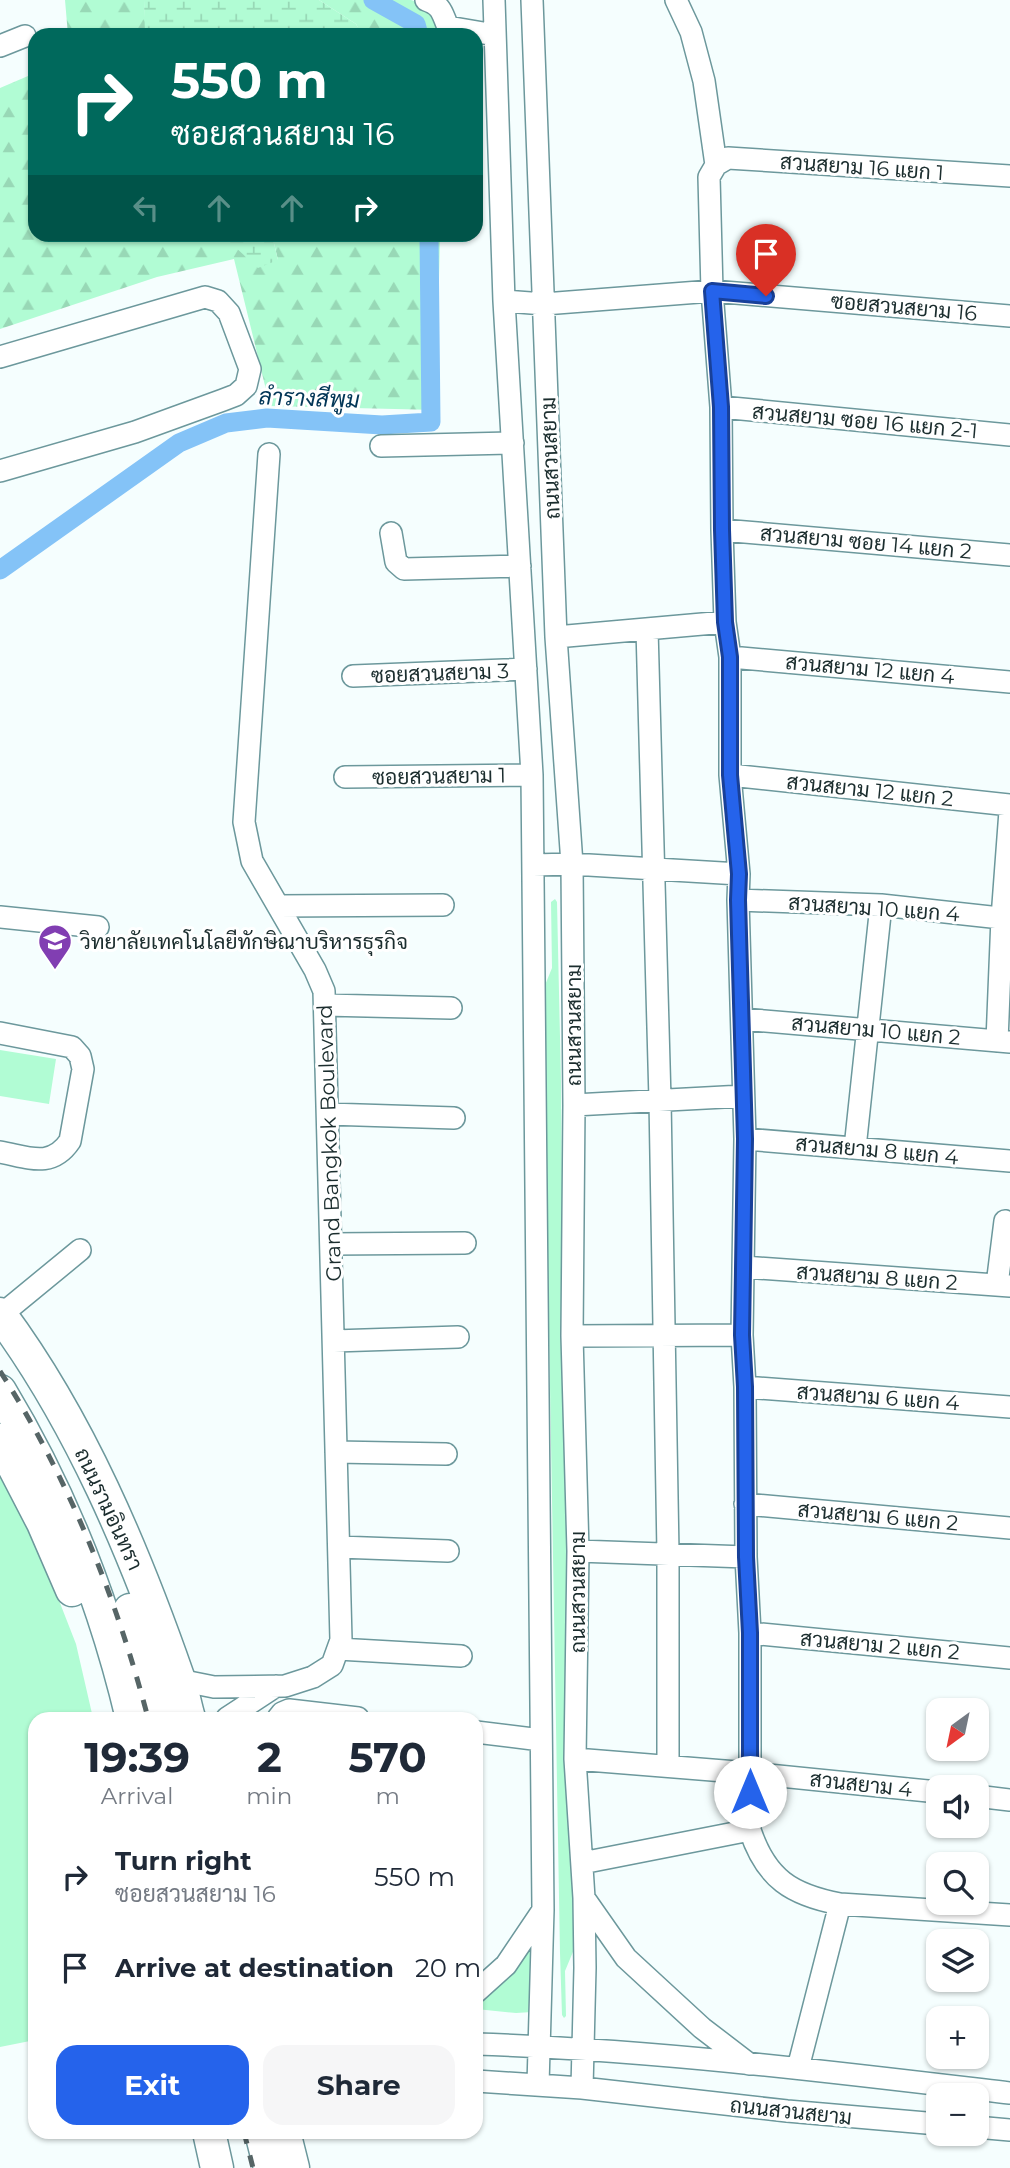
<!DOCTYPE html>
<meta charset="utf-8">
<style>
body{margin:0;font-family:Montserrat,Sarabun,sans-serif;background:#f6f6f7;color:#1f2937;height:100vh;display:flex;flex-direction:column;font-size:26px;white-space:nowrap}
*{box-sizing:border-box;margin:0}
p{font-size:23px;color:#747a83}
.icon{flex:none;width:38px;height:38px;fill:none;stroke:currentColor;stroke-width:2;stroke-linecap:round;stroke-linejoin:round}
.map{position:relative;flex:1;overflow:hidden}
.drawer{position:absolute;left:28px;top:1712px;width:455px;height:427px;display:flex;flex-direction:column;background:#fff;border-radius:21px;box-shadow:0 2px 5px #0004}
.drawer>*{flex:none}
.guide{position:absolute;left:28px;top:28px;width:455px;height:214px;border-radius:21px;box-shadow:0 2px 5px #0004;background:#00695c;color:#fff;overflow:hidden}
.needle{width:46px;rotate:213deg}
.fabs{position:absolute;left:926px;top:1698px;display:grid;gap:14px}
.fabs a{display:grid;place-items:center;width:63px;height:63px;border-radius:14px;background:#fff;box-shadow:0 2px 5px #0004;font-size:35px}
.pin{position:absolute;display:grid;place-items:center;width:60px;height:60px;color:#fff;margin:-72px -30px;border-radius:50% 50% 50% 0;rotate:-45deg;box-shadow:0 0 7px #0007}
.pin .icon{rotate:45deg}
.me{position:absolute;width:77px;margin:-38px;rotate:0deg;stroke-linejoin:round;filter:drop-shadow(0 0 5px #0008)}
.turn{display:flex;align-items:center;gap:24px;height:147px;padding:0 28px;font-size:32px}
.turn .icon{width:91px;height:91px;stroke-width:2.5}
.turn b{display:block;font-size:49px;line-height:60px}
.lanes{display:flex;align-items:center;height:66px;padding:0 28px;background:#0003;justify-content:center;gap:35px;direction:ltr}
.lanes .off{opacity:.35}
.eta{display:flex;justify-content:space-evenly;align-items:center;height:119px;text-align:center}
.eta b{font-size:42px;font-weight:700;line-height:49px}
.button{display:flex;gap:14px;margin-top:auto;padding:14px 28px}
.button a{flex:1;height:80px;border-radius:21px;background:#2563eb;color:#fff;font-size:28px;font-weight:700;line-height:80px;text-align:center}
.button a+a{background:#f6f6f7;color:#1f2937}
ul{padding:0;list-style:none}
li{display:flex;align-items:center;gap:21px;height:91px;padding:0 28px}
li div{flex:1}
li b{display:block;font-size:26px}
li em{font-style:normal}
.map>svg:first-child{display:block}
.grass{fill:#b1fcd4}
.forest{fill:url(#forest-firs)}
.wetland{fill:url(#wetland-marsh)}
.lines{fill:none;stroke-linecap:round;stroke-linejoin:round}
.canal{stroke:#84c3f7;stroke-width:19}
.minor-casing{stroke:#6c989c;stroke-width:24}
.highway-casing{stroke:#6c989c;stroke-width:35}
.minor{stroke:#fff;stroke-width:21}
.highway{stroke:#fff;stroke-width:32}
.rail{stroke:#566566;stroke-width:5;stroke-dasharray:12 12;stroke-linecap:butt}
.route-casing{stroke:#184099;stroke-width:18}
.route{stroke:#2563eb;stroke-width:12}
.labels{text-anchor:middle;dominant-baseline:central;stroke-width:6;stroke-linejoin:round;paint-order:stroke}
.street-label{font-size:21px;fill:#1b2d2e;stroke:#fff}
.poi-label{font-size:21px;fill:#1b2d2e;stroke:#fff;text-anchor:start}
.water-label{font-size:23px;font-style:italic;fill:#033657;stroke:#fff}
</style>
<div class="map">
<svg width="1010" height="2168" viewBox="0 0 1010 2168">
<defs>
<pattern id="forest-firs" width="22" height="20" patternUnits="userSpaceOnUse" patternTransform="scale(1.75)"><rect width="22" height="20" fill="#b1fcd4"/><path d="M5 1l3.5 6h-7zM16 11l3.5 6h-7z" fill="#98d8b6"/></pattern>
<pattern id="wetland-marsh" width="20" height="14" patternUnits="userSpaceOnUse" patternTransform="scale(1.75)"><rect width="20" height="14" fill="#b1fcd4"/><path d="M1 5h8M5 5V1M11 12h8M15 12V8" fill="none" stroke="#98d8b6"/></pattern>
</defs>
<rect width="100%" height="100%" fill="#f5fefe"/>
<path class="grass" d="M555,899L557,902L561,1082L564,1422L575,1947L565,1971L566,2016L564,2018L562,2015L560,1953L543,990L552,968L551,902Z
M0,1050L56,1059L49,1104L0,1096Z
M0,1472L33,1534L76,1644L93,1718H35V2040L0,2047Z
M532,1946V2012L516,2013L476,2009V1997L521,1959Z"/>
<path class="forest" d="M65,0H144L146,35H68Z
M319,0H411L439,9V35H362L356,24Z
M35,73V234L222,235L240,249L278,260L272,235H440L436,410L270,406L234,259L157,277L0,329V88Z"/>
<path class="wetland" d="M144,0H319L356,24L362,35H145Z
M222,235H272L278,260L258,268Z"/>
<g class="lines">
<path class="canal" d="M373,0L416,24L419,35
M0,570L179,443L226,423L267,418L382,425L431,422L429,234"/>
<g class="minor-casing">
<path id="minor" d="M426,0C443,6 442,14 448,27L495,35
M494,0L504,301L532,775L543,1910L538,2085
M532,0L556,637L572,864L574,1105L572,1336L578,1551L575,1759L584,1898L585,1968L582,2088
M676,0L691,32L704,81L716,165
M0,46L25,36
M1010,176L728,158L716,165L709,177L712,291L721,407L722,530L725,622L730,657V775L739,874L738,900L745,1139L742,1335L745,1387L746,1557L750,1633V1830C766,1879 792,1895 840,1904L1010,1915
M504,301L544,304L712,291L1010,316
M0,357L205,297L218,301L229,313L250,369L246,386L236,395L223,400L135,432L0,471
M721,407L1010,435
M381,446L513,443
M722,530L1010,555
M391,533L396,562L404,569L520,566
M647,629L660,1100L668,1553V1766
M556,637L725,622
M730,657L1010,682
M353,676L526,669
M730,775L1010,805
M345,777L532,775
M533,865L572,864L739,874
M738,900L881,905L1010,919
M278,906L443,905
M0,917L98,927
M325,1005L451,1008
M742,1019L1010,1042
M0,1033L72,1047L80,1056L83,1069L70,1141C51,1169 28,1157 0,1152
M997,1041L1002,918L1010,811
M574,1105L743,1096
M328,1114L454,1118
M745,1139L1010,1161
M855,1148L881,905
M331,1244L465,1243
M744,1267L1010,1286
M997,1285L1005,1221
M1,1315L80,1250
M572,1336L742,1335
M334,1341L458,1337
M745,1387L1010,1407
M336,1452L446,1454
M745,1504L1010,1528
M339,1547L448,1551
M578,1551L746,1557
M750,1633L1010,1658
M338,1649L461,1656
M179,1680L214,1687L285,1686L313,1677L332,1665L341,1640L324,991L315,970L252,861L244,822L269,454
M227,1718L276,1686
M278,1718L282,1713L289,1710L358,1718
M476,1732L541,1740
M575,1759L749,1773L938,1792
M976,1796L1010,1800
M582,1863L750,1830
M584,1898L626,1958L702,2028L749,2064
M476,1992L506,1965L543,1910
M476,2044C655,2050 833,2072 1010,2093
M798,2068L840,1904
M476,2081L582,2088L787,2111L938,2124
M976,2127L1010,2130"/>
</g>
<g class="highway-casing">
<path id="highway" d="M0,1314C80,1422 134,1551 178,1677C183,1691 185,1705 189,1718
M0,1391C61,1492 105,1604 132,1718
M0,1440L43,1523L72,1590
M130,1610L140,1636L164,1718
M209,2132L217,2168
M261,2132L270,2168
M284,2132L293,2168"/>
</g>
<use href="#minor" class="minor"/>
<use href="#highway" class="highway"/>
<path class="rail" d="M0,1371C68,1477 116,1596 148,1718
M244,2132L253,2168"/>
</g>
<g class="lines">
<g class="route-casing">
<path id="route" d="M750,1792V1633L746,1557L745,1387L742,1335L745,1139L738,900L739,874L730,775V657L725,622L722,530L721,407L712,291L766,296"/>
</g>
<use href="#route" class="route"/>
</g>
<defs>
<g id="university-pin" transform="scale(1.75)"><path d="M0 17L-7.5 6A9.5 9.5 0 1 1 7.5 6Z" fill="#813eb2" stroke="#fff"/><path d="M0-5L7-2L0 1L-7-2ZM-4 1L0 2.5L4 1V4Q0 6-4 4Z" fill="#fff"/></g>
</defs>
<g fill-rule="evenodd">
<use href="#university-pin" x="55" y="941"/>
</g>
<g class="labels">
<g class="street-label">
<text transform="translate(862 167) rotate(4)">สวนสยาม 16 แยก 1</text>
<text transform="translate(904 307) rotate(5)">ซอยสวนสยาม 16</text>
<text transform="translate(865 421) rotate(5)">สวนสยาม ซอย 16 แยก 2-1</text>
<text transform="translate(550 458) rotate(-92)">ถนนสวนสยาม</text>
<text transform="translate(866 542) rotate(5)">สวนสยาม ซอย 14 แยก 2</text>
<text transform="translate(870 669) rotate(5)">สวนสยาม 12 แยก 4</text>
<text transform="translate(440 673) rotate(-2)">ซอยสวนสยาม 3</text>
<text transform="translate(439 776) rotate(-1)">ซอยสวนสยาม 1</text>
<text transform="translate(870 790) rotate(6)">สวนสยาม 12 แยก 2</text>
<text transform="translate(874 908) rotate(4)">สวนสยาม 10 แยก 4</text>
<text transform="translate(573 1025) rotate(-90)">ถนนสวนสยาม</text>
<text transform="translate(876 1030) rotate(5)">สวนสยาม 10 แยก 2</text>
<text transform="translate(329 1143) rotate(-92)">Grand Bangkok Boulevard</text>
<text transform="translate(877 1150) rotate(5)">สวนสยาม 8 แยก 4</text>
<text transform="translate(877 1277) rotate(4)">สวนสยาม 8 แยก 2</text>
<text transform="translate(878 1397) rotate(4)">สวนสยาม 6 แยก 4</text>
<text transform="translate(109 1509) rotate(65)">ถนนรามอินทรา</text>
<text transform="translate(878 1516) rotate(5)">สวนสยาม 6 แยก 2</text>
<text transform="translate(577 1592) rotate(-90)">ถนนสวนสยาม</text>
<text transform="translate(880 1645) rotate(5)">สวนสยาม 2 แยก 2</text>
<text transform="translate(861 1784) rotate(6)">สวนสยาม 4</text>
<text transform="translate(791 2111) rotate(6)">ถนนสวนสยาม</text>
</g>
<g class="poi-label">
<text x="80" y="941">วิทยาลัยเทคโนโลยีทักษิณาบริหารธุรกิจ</text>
</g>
<g class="water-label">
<text transform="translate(309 398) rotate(2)">ลำรางสีพูม</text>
</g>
</g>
</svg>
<div class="fabs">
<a><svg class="needle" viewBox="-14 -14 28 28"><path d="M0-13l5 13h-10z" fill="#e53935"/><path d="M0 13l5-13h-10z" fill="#747a83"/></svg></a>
<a><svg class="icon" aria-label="sound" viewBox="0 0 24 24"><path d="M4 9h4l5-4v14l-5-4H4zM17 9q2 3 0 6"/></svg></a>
<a><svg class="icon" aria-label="search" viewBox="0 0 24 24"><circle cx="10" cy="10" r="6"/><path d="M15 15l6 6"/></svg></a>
<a><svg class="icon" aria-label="layers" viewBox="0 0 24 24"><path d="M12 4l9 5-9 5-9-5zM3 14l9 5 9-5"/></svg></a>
<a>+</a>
<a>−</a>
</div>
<div class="pin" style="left:766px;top:296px;background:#d93025"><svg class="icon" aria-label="arrive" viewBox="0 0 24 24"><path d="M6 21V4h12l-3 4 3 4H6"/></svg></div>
<svg class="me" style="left:750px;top:1792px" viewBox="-20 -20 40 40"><circle r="19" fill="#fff"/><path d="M0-13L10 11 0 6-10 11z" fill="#2563eb"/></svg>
<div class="guide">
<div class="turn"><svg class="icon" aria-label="right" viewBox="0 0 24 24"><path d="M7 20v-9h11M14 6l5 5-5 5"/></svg><div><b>550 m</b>ซอยสวนสยาม 16</div></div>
<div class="lanes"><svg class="icon off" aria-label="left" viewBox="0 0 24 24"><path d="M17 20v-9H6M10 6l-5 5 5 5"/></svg><svg class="icon off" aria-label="ahead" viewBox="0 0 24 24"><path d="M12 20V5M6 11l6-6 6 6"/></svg><svg class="icon off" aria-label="ahead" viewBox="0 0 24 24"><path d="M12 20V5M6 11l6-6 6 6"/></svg><svg class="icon" aria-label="right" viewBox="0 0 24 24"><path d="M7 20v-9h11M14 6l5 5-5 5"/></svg></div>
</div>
<section class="drawer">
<div class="eta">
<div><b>19:39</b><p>Arrival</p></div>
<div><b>2</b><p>min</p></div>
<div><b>570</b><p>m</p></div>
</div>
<ul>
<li><svg class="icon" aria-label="right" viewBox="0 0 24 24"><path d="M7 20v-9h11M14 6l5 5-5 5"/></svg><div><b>Turn right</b><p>ซอยสวนสยาม 16</p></div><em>550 m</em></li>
<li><svg class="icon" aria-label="arrive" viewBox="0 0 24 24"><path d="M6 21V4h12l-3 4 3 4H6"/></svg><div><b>Arrive at destination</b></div><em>20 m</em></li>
</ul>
<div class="button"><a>Exit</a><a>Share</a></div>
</section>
</div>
